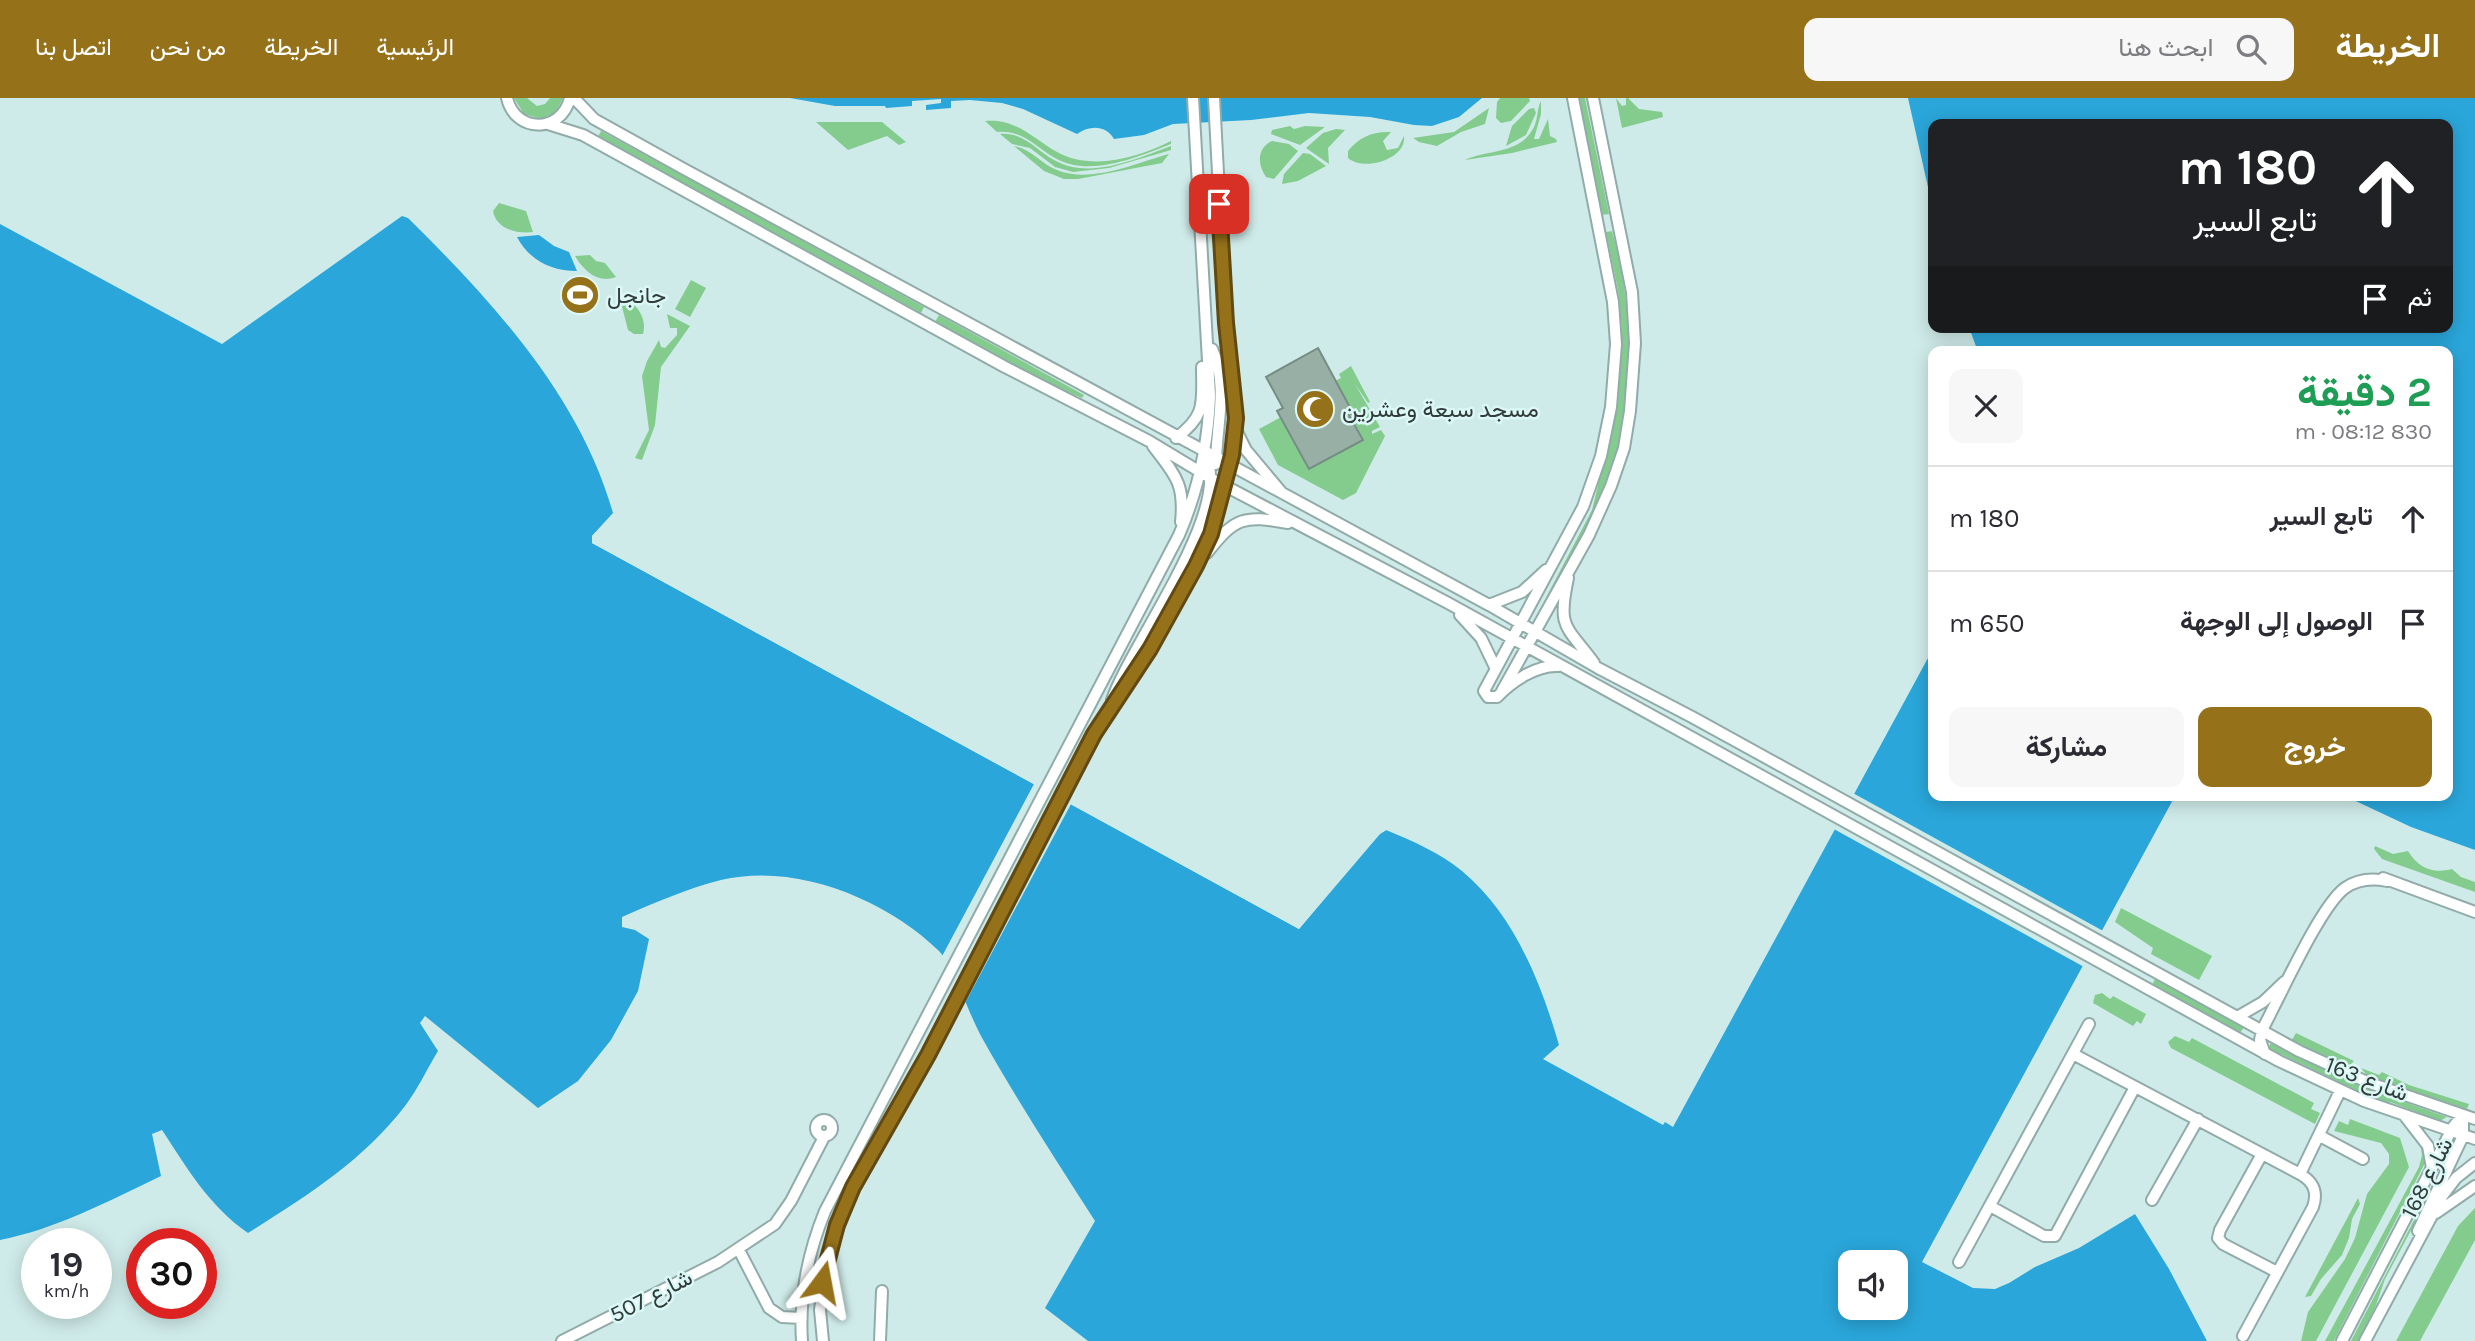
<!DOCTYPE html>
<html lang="ar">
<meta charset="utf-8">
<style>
body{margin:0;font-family:Karla,Vazirmatn,sans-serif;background:#f7f7f7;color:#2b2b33;direction:rtl;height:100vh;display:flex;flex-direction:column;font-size:26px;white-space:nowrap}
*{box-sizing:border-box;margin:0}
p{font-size:23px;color:#7c7c81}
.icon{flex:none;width:38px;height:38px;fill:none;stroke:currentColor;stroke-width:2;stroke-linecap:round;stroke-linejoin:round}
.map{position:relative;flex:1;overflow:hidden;direction:ltr}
.sheet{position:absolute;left:1928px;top:248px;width:525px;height:455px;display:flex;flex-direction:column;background:#fff;border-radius:14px;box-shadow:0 4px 18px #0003;direction:rtl}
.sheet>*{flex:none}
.guide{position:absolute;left:1928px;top:21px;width:525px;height:214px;border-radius:14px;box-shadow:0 4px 18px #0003;direction:rtl;background:#202124;color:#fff;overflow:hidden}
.controls{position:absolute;left:1838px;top:1152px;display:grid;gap:14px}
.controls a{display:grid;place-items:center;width:70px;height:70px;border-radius:14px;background:#fff;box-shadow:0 4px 18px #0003;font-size:35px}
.speed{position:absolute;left:21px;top:1130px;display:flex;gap:14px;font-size:35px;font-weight:700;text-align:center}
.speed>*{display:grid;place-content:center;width:91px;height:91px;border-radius:50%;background:#fff;box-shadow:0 4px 18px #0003;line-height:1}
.speed small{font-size:18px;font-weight:400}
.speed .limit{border:10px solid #d22;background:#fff;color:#111}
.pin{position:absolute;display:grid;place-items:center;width:60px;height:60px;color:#fff;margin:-30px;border-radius:14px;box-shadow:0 4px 10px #0006}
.me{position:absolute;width:77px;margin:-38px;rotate:13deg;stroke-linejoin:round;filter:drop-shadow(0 0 5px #0008)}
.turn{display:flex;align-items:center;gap:24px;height:147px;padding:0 21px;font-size:32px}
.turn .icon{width:91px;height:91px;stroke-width:2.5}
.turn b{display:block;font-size:49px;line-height:60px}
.then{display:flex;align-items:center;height:66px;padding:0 21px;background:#0003;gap:14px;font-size:26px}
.round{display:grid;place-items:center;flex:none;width:74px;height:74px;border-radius:14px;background:#f7f7f7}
.overview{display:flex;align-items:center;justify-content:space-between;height:119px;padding:0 21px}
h1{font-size:42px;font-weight:700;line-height:52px;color:#1e9e55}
.cta{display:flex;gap:14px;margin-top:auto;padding:14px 21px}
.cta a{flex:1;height:80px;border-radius:14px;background:#95711a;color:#fff;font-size:28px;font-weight:700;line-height:80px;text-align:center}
.cta a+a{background:#f7f7f7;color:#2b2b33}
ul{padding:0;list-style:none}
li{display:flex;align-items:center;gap:21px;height:105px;padding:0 21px;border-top:2px solid #e1e1e2}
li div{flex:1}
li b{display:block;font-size:26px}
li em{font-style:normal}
header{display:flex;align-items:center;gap:42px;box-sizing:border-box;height:98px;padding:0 35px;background:#95711a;color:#fff}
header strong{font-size:33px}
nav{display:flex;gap:38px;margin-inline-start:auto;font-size:24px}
.search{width:490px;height:63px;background:#f7f7f7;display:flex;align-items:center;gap:18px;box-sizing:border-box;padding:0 24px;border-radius:14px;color:#7c7c81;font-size:26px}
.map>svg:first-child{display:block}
.green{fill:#84cc8e}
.water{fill:#2aa6da;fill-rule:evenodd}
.pier{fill:#cfebe9}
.building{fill:#98afa6;stroke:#768d84;stroke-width:2}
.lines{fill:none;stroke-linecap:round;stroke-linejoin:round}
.minor-casing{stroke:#91aba9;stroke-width:14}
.minor{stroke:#fff;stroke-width:10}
.route-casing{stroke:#614911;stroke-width:18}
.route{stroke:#95711a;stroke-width:12}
.labels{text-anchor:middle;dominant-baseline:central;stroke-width:5;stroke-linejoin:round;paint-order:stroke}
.poi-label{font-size:23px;fill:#303b3a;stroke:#dcf8f6;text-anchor:start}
.street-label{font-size:23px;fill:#303b3a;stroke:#dcf8f6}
</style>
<header>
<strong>الخريطة</strong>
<div class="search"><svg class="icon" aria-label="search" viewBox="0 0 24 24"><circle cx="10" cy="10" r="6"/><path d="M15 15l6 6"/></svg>ابحث هنا</div>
<nav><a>الرئيسية</a><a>الخريطة</a><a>من نحن</a><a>اتصل بنا</a></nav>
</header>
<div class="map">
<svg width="2475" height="1243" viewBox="0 0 2475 1243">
<rect width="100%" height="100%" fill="#cfebe9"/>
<path class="green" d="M514,0H527L537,8L545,6L550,0H563L556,14L541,21L524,16Z
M1500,0H1529L1530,3L1511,23L1501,25L1496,20L1497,4Z
M1577,0H1585L1609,116L1601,117Z
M1616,0L1622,8L1626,7V0H1628L1639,11L1662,14L1663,19L1622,30Z
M1541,3V16L1534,41H1539L1548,21L1550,38L1556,41L1557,44L1512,55L1465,62C1489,51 1520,57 1534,29C1538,21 1537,10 1541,3Z
M1489,10L1485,26L1461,34L1437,48L1419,44L1413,40L1454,34Z
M1534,10L1536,15L1526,37L1506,48L1512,28L1529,11Z
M985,23C1016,20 1032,40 1057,54C1091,73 1138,60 1171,43V46C1138,59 1089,80 1055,60C1034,48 1024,32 997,34Z
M816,24H882L906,44L899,47L887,38L848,52Z
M1290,28L1294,31L1305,28L1325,29L1300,47L1271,36L1272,32Z
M1336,31L1345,32L1328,50L1329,66L1306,50L1323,35Z
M601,33L924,209L921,215L598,39Z
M1391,34L1383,43L1387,52L1398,50L1404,38C1407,61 1364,74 1348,60V53C1359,39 1373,33 1391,34Z
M1000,36C1025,34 1036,53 1056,63C1091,82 1138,60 1171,48V52L1109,70L1073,74L1055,69L1030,50L1012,46Z
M1272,43L1289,46L1298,53L1274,81L1266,79C1257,66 1257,50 1272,43Z
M1014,48C1032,51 1041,66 1057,72C1091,86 1136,65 1169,56L1162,65L1078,81H1064L1044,73Z
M1303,55L1310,56L1326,68L1298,83L1282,86L1284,76Z
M499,105L526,113L533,134C517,136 496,131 493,113Z
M1612,133C1637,221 1636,320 1599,404C1583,441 1559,476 1540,511L1592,412L1617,310L1622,231L1618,192L1606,134Z
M590,157L596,163L605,165L616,179C598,186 584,173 575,158Z
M691,182L706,190L690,219L675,211Z
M619,197C634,203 648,218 643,236H634L628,232Z
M667,216L690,228L661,269L655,327L642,362L635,360L649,332L642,278L647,263L659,242L661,249L665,250L677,237V230H670Z
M939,217L1084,297L1082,300L1041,282L935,224Z
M1351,268L1370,304L1368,305L1355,286L1380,329L1372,333V336L1381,332L1385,338L1356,395L1343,402L1278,367L1259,331L1281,319L1309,371L1363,342L1335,283L1341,280L1339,276Z
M2375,748L2393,756L2408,753C2418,770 2433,776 2452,771L2461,779L2475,784V794L2382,761L2374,751Z
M2121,810L2212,858L2199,882L2151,856L2153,850L2115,824Z
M2155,881L2244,929L2240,935L2152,887Z
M2102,895L2110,901L2113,898L2146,916L2141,926L2137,923L2133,928L2093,905L2095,897Z
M2296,935L2354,963L2349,968H2343L2292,942Z
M2175,938L2189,944L2192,940L2314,1005L2311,1011L2320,1015L2315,1026L2171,950L2168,944Z
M2271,945L2364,990L2447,1019L2440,1023L2390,1004L2387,1007L2268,950Z
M2361,970L2379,977L2382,974L2409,987L2469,1006L2467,1011L2369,980Z
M2350,1021L2400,1040L2409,1069L2316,1243H2301L2308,1214L2345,1161L2355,1140L2367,1096L2389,1066V1056L2381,1045L2334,1033L2339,1023L2348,1027Z
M2424,1049V1067L2334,1243H2325L2419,1069L2422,1057L2421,1050Z
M2451,1051L2454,1052L2385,1181L2375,1210L2358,1243H2351Z
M2358,1100L2360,1106L2352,1121L2349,1140L2342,1157L2321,1181L2311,1198L2305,1199Z
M2475,1110V1142L2420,1243H2396L2458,1128Z"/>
<path class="water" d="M790,0H1482L1459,19L1432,28L1414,27L1370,19L1309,15L1251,22L1173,26L1144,37L1114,41C1106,27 1090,27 1077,36L1023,11L1002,5L970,2L951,3V10L926,12V7L941,5V1L912,3V8L886,10L885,8H835Z
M1908,0H2475V752L2411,729L2345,698H2448V254H1978L1969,229H2448V26H1934V116Z
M402,118L408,120C492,203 580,298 613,415L592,438V445L1299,831L1380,736L1386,732C1413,743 1440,755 1462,773C1514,816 1541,885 1559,947L1543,961L1663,1027L1665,1024L1673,1029L1934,549V698H2175L1922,1164L1973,1190L1995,1191L2009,1185L2035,1169L2079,1150L2135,1116L2169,1171L2207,1243H1088L1045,1210L1095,1123C1056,1062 1016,1001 981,938C970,918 952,866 939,853C886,801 795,764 721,782C686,791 654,805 622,819V829L635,832L649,841L638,893L611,942L578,983L538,1010L425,918L420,925L438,953C427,971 418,991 405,1008C363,1063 305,1099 248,1135C209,1108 187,1070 162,1032L152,1036L161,1078C109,1103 56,1131 0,1142V126L222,246ZM1850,1164H1895V1209H1850Z
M539,137L554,148L569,154L577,173C551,173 529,162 517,139Z"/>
<path class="pier" d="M616,413L594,441L599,446L1298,826L1371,739L1385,729L1390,730L1376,738L1299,831L1071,706L963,909L940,862L1034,686L592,445V438Z
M1851,694L2105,834L2086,870L1832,730Z"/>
<path class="building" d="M1318,250L1353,315L1349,317L1363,342L1309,371L1277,313L1283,310L1266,279Z"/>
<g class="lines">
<g class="minor-casing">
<path id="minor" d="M507,0C515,35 561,36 570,0
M574,0L594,21L684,71L1489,507L1598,570L1692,619L2299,953L2367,984L2475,1021
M548,26L583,37L1005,269L1149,343L1212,381L1448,505L2279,963L2364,1003L2475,1041
M1212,251C1229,287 1216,328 1216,366
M1236,332L1246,352L1282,395
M1176,340C1207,317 1202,304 1202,269
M1153,348C1175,377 1185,385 1181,424
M1207,455C1235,419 1244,417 1288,425
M1568,480C1557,531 1566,527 1594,565
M1489,507L1522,494L1546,472
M1460,517L1481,540L1495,569
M1558,568C1536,567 1511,584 1497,599H1488L1484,593L1583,409L1601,358L1611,309L1616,246L1613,204L1573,0
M1502,593L1589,437L1611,388L1624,350L1630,313L1635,245L1632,194L1593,0
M1112,602C1130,547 1237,407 1204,356
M2383,780L2475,814
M2237,919L2263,904L2284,884
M2073,956L2300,1076C2314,1084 2318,1094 2313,1109L2243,1238
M2265,956L2260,942L2262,932C2279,901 2320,808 2345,790C2358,781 2372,780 2387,783
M2404,1017L2428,1048L2432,1070
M816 1030a8 8 0 1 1 16 0a8 8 0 1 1-16 0Z
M2320,1038L2363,1061
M2262,1056L2220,1132L2218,1140L2223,1146L2277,1174
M2300,1076L2340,993
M2152,1102L2198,1021
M1990,1108L2044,1138H2055L2135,989
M2436,1115L2475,1088
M2418,1133L2463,1038V1017
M739,1152L769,1210L782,1219L801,1220
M1959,1164L2089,926
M562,1243L718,1164L775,1126L791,1103L824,1039
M802,1243C799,1198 808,1155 825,1113L1179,437C1198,393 1208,346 1210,298L1193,0
M823,1243L820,1212L826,1163L853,1089L927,957L1094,637L1150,551L1196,468L1216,419L1232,357L1236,320L1226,225L1214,0
M880,1243L882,1193
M2342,1243L2453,1029L2463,1017
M2365,1243L2443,1097L2456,1080L2475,1065"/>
</g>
<use href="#minor" class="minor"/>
</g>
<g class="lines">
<g class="route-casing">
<path id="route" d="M822,1184L837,1127L853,1089L928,957L1094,636L1150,551L1196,468L1211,436L1232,357L1236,320L1226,225L1219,106"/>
</g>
<use href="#route" class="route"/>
</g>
<defs>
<g id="stadium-disc" transform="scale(2.0125)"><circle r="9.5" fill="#95711a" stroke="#dcf8f6"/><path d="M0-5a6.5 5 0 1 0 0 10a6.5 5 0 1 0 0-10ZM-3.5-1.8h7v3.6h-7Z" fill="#fff"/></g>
<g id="mosque-disc" transform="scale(2.0125)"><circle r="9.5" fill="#95711a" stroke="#dcf8f6"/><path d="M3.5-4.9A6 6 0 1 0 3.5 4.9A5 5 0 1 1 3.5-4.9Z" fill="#fff"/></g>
</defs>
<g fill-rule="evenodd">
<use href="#stadium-disc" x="580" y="197"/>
<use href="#mosque-disc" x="1315" y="311"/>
</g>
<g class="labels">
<g class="poi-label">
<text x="607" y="197">جانجل</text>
<text x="1342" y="311">مسجد سبعة وعشرين</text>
</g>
<g class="street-label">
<text transform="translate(2367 981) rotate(21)">شارع 163</text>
<text transform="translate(2427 1080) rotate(-63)">شارع 168</text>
<text transform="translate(651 1198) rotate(-27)">شارع 507</text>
</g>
</g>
</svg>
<div class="controls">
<a><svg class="icon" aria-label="sound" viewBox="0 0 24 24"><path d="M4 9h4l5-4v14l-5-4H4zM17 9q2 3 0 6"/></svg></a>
</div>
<div class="speed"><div>19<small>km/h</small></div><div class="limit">30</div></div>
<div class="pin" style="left:1219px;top:106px;background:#d93025"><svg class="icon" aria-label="arrive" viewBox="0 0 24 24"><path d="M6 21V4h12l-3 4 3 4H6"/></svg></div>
<svg class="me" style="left:822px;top:1184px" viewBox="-20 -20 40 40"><path d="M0-17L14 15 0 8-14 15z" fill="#95711a" stroke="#fff" stroke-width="4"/></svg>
<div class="guide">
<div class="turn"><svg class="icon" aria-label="ahead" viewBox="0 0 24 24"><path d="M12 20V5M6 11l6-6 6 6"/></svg><div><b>180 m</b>تابع السير</div></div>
<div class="then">ثم<svg class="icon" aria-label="arrive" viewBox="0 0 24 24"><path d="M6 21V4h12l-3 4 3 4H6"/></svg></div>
</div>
<section class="sheet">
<div class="overview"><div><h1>2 دقيقة</h1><p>830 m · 08:12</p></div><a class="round"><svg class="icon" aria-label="close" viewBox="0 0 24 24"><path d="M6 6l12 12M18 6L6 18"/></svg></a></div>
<ul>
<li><svg class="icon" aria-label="ahead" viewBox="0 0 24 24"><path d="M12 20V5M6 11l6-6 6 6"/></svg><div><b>تابع السير</b></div><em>180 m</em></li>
<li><svg class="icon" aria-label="arrive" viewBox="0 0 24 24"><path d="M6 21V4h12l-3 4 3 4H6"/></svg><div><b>الوصول إلى الوجهة</b></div><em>650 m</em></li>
</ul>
<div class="cta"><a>خروج</a><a>مشاركة</a></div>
</section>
</div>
